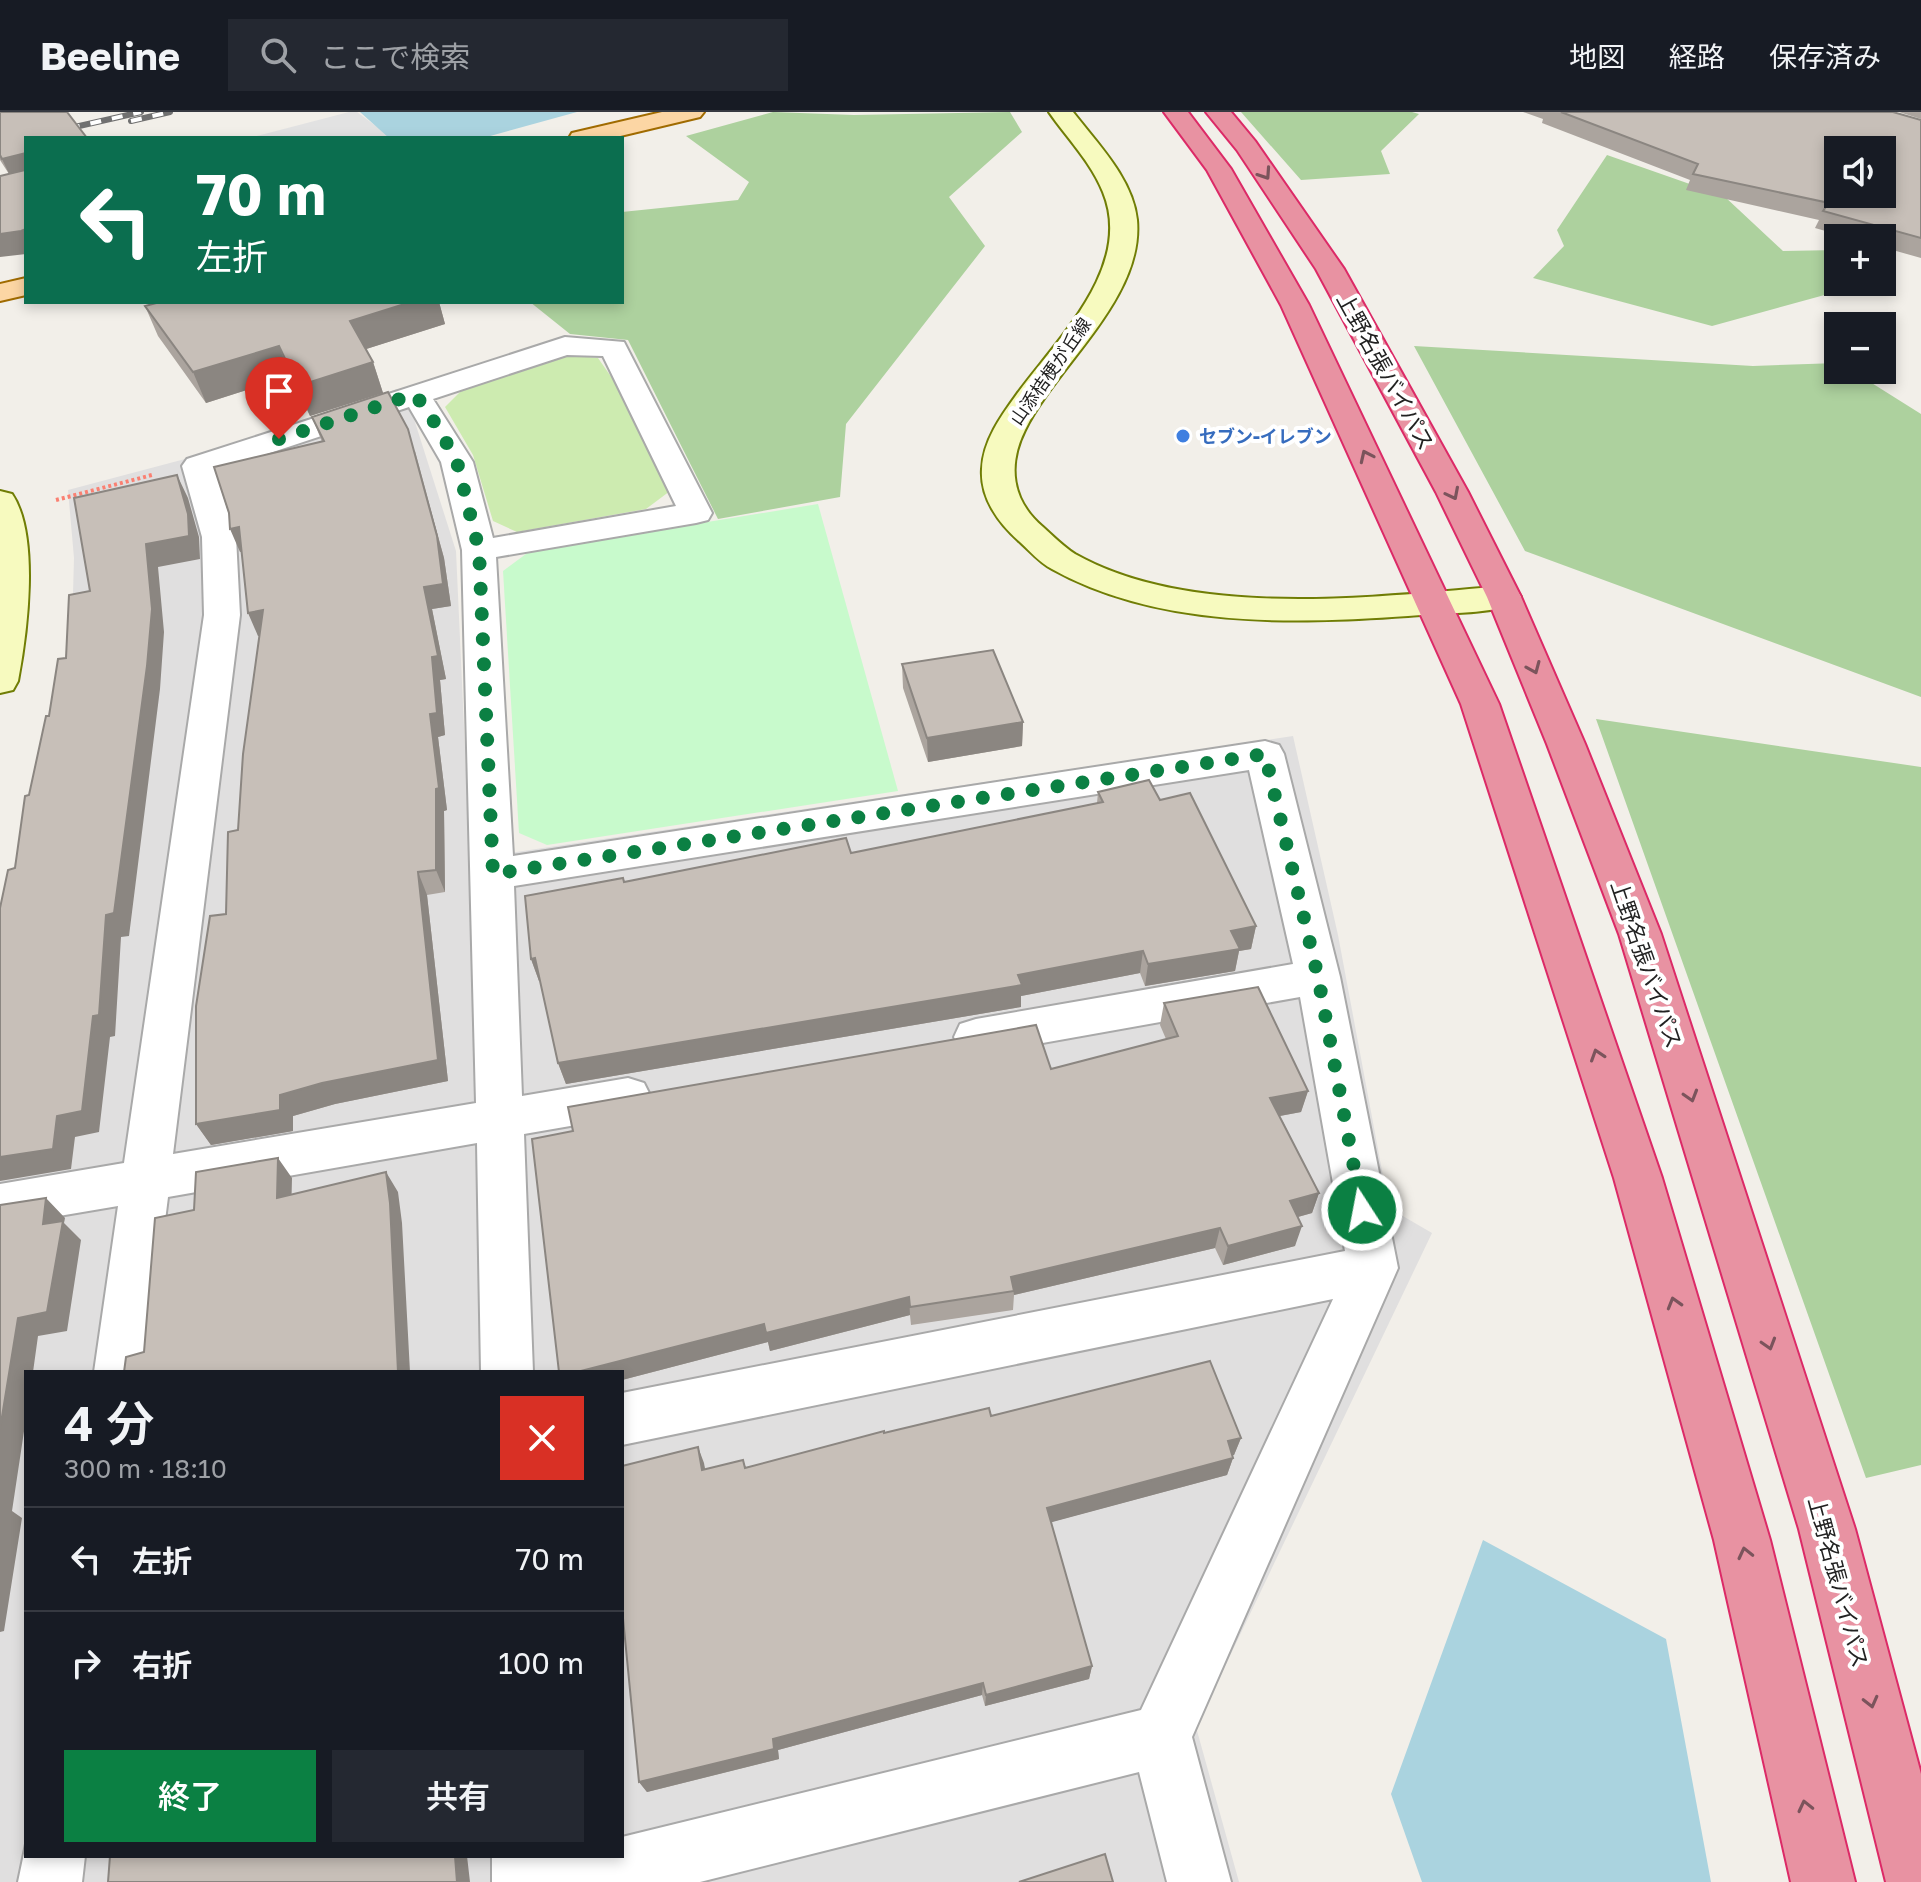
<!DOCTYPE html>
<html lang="ja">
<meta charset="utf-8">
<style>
body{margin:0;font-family:"Golos Text","Noto Sans JP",sans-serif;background:#242831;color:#f1f3f6;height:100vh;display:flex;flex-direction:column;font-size:30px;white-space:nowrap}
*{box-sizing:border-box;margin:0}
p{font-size:26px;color:#9ea1a6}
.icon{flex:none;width:44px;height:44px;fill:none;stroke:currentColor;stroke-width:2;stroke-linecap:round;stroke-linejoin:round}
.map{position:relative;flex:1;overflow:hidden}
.sheet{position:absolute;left:24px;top:1258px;width:600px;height:488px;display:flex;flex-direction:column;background:#171b24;border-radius:0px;box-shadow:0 4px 12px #0003}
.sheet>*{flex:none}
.guide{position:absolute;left:24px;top:24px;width:600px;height:168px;border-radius:0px;box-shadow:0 4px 12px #0003;background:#0b6e4f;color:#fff;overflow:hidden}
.buttons{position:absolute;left:1824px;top:24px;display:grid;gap:16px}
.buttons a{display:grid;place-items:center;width:72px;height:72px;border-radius:0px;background:#171b24;box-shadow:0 4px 12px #0003;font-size:40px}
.pin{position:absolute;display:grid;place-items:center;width:68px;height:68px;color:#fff;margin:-82px -34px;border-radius:50% 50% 50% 0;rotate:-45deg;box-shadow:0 0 8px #0007}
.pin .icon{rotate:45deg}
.me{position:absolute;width:88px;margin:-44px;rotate:349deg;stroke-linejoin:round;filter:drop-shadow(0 0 6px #0008)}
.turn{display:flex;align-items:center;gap:28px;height:168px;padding:0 40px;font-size:36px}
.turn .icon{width:104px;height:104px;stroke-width:2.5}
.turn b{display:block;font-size:56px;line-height:68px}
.round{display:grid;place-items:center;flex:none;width:84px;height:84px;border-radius:0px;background:#242831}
.headline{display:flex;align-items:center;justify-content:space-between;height:136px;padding:0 40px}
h1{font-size:48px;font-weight:600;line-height:60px}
.primary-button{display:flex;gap:16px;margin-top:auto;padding:16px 40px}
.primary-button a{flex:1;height:92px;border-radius:0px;background:#0b8043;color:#fff;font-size:32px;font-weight:600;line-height:92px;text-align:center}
.primary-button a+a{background:#242831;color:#f1f3f6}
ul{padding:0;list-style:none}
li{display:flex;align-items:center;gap:24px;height:104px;padding:0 40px;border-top:2px solid #363941}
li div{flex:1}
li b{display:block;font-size:30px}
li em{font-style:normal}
header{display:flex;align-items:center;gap:48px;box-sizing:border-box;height:112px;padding:0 40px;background:#171b24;border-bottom:2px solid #363941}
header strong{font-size:38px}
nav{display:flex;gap:44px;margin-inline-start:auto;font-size:28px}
.search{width:560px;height:72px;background:#242831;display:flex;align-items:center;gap:20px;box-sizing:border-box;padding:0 28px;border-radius:0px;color:#9ea1a6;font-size:30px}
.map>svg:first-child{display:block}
.residential{fill:#e0dfdf;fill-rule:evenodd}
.grass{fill:#cdebb0}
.forest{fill:#add19e}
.park{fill:#c8facc}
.parking{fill:#e2e2e2}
.water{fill:#aad3df}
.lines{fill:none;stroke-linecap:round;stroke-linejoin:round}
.street-casing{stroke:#a9a9a9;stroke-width:4}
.secondary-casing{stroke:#707d05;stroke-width:4}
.primary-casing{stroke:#a06b00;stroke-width:4}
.highway-casing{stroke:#dc2a67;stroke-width:4}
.path{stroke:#fa8072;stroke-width:4;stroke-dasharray:3 3;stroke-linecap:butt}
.street{fill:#fff;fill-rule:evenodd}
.secondary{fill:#f7fabf;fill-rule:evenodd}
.primary{fill:#fcd6a4;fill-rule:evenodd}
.highway{fill:#e892a2;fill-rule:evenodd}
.rail-casing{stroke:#707070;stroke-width:6}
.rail{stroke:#fff;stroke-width:4;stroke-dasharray:11;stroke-linecap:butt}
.wall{fill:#aba49e}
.shaded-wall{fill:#8b8681}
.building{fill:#c7bfb8;stroke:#8b8681;stroke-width:2;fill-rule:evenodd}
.oneway{stroke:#7b545c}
.route{stroke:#0b8043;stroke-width:14;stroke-dasharray:0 25.2}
.shop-dot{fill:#3f7fe0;stroke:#fff;stroke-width:3}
.labels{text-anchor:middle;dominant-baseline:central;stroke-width:8;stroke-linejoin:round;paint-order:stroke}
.far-street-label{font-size:18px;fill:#222;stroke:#fff}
.far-shop-label{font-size:18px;font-weight:bold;fill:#366cbe;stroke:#fff;text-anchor:start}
.street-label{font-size:22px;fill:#222;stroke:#fff}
</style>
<header>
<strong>Beeline</strong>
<div class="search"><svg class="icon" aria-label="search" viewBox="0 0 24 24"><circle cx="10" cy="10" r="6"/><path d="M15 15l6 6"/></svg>ここで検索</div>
<nav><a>地図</a><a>経路</a><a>保存済み</a></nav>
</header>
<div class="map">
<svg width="1921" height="1770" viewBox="0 0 1921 1770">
<rect width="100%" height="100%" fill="#f2efe9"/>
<path class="residential" d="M397,277L414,307L456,439L470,747L1293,624L1338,823L1389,1096L1432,1121L1196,1615L1239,1770H0V811L72,517L74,446L68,378L185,347ZM26,1260H622V1744H26Z"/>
<path class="grass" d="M568,243L598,246L626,286L670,379L646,397L517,420L493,409L473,343L445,295L463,277Z"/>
<path class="forest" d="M773,0L854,3L1010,0L1022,20L949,85L985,134L846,312L840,385L718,407L628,228L570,222L530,190H622V100L738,88L749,70L686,24Z
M1241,0H1412L1419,2L1381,39L1390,62L1301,68Z
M1607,43L1724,84L1783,139L1838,138V170H1872L1712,214L1533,166L1564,134L1557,118Z
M1414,234L1753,254L1838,251V258H1851L1921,302V585L1525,439Z
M1596,607L1921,655V1353L1866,1366Z"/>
<path class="park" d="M818,392L898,679L547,733L519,721L503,459L530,439Z"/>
<path class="parking" d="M349,0H357L392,26H249Z"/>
<path class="water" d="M360,0H577L483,26H389Z
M1483,1428L1666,1527L1711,1770H1422L1391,1682Z"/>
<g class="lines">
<g class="street-casing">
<path id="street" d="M565,225L624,230L712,401L708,408L696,411L496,445L513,744L1265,629L1279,633L1284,642L1340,865L1398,1156L1192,1625L1231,1770H1167L1139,1660L700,1770H492V1744H622V1725L1141,1598L1333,1187L622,1333V1281L1345,1139L1300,885L976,943L960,938L954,925L960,912L976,907L1293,852L1249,658L514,774L522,984L628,966L644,971L651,985L644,999L628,1004L524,1022L533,1260H481L477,1031L168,1085L146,1260H94L118,1094L0,1114V1072L124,1051L204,503L202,425L182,354L187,347ZM567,243L603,244L676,394L493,426L473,350L433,287ZM409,295L441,350L462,438L476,991L173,1042L240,503L236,425L215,359Z
M26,1732V1744H85L82,1770H18Z"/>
</g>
<g class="secondary-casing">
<path id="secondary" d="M1049,0H1073C1097,31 1133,67 1137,108C1144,186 1057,253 1025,318C1007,354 1012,389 1043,415C1053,424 1064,435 1075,442C1192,508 1375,485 1504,474L1516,477L1521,485L1516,493C1482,502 1443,501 1408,504C1291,512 1158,516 1052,457C1040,451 1030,439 1020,430C999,412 980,386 982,357C983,329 1001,304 1017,282C1057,227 1134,155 1103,80C1091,50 1067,26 1049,0Z
M0,379L12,382C40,423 27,522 18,569L13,578L0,581Z"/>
</g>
<g class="primary-casing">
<path id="primary" d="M662,0H704L700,5L612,26H569L572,21Z
M26,166V183L0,189V172Z"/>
</g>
<g class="highway-casing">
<path id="highway" d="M1164,0H1188L1231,57L1309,193L1499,592L1662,1066L1770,1428L1855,1770H1791L1714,1428L1614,1066L1461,592L1281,193L1207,58Z
M1206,0H1231L1255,29L1344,157L1468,380L1521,485L1585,632L1661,822L1855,1417L1921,1662V1770H1886L1799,1417L1619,822L1547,632L1487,485L1436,380L1316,157L1237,38Z"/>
</g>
<path class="path" d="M56,388L152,363"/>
<use href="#street" class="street"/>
<use href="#secondary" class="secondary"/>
<use href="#primary" class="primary"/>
<use href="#highway" class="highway"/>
<g class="rail-casing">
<path id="rail" d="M131,9L170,0
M26,26L141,0"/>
</g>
<use href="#rail" class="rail"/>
</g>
<path class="wall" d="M0,0L87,26L9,62L0,48Z
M1523,0H1893L1921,8V146L1882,135V126H1850L1815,116L1819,108L1686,78L1690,68L1542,11L1543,7Z
M1899,0H1921V7Z
M160,190H439L445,212L366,237L373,250L383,281L310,304L290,264L206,291L158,224L145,194Z
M312,305L415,339L444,446L451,494L432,497L446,567L440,568L445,623L438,625L447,698L444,699L445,780L427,783L448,969L335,992L293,1004V1019L211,1033L196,1012L238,718L260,524H258L242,440H240L322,330Z
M902,552L1023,610L1022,634L928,650L903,576Z
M1098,680L1160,688L1256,814L1251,837L1239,839L1235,859L1145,874L1140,861L1021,884V895L566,972L558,951L540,869H539L531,847L624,770L851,741L1097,691Z
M1164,891L1308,979L1301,1000L1280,1004L1319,1081L1312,1101L1298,1105L1295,1134L1223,1153L1215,1136L1014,1183L1013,1198L911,1213L910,1203L770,1239L768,1230L622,1268V1260L1051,957L1166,927L1160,913Z
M991,1304L1241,1326L1234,1343H1232L1233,1346L1227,1363L1051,1410L1092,1554L1089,1567L985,1594L982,1583L778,1638L779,1647L647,1680L639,1670L698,1335L705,1357L743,1348L746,1356L884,1321Z"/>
<path class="shaded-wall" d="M26,41V65L12,68L2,47Z
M26,117V142L0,145V122Z
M411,190H439L445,212L360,239L350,209Z
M279,234L290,264L206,291L193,260Z
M373,250L383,281L310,304L298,274Z
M408,317L444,446L451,494L432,497L446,567L440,568L445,623L438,625L447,698L444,699L445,780L436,758L424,475Z
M177,363L188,386L199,425L200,447L158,455L164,520L160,577L129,824L121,825L115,924L110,925L99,1020L75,1025L71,1057L0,1069V1045L57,1004L106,803L146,432Z
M239,415L249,438L240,440L230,417Z
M263,498L273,521L258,524L248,501Z
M1023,610L1022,634L928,650L927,626Z
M418,760L427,783L448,969L335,992L293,1004V1019L211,1033L196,1012L280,983Z
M1256,814L1251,837L1239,839L1235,859L1145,874L1148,852L1231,819Z
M1143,839L1140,861L1021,884V895L566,972L558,951Z
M535,846L543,868L539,869L531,847Z
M1308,979L1301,1000L1264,1007L1270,986Z
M278,1046L292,1066L291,1106L277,1086Z
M386,1060L398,1080L402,1111L410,1260H398Z
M1319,1081L1312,1101L1283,1109L1290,1089Z
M46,1086L65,1106L64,1111L81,1128L67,1219L38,1224L33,1260H26V1306L12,1399L22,1406L4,1519L0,1520V1317L18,1206L43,1112Z
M1302,1114L1295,1134L1223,1153L1228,1134Z
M1220,1116L1215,1136L1014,1183L1011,1165Z
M909,1185L910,1203L770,1239L768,1230L622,1268V1260H577L764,1212Z
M1241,1326L1234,1343L1222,1346L1228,1329Z
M698,1335L704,1351L708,1374L702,1358Z
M1233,1346L1227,1363L1045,1412L1047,1396Z
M1092,1554L1089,1567L985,1594L986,1583Z
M983,1571L982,1583L778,1638L779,1647L647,1680L639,1670L773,1627Z
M455,1744H467L470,1770H457Z"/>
<path class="building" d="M0,0H67L87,26H26V41L2,47L0,43Z
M1561,0H1893L1921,8V126L1823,99L1829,91L1693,62L1698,52ZM1838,38H1882V82H1838Z
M25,58L26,61V117L21,119L0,122V64Z
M160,190H411L350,209L373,250L298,274L279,234L193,260L145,194Z
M388,280L408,317L437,424L443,472L424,475L438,544L432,545L437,601L430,602L439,676L436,677V758L418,760L438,948L322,971L280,983V998L196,1012V894L210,804L226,802L228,720L238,718L243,642L263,498L248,501L239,415L230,417L229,401L214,355L324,329L312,305Z
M177,363L188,402L189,424L146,432L152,497L147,554L114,801L106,803L99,903L93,904L82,999L57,1004L53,1037L0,1045V796L8,758L15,756L25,684L29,683L46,604H49L58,547L66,546L69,483L90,479L74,386Z
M993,538L1023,610L927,626L902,552Z
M1149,668L1160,688L1190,681L1256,814L1231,819L1240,837L1148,852L1143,839L1018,863L1022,873L558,951L535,846L531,847L525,784L623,766L624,770L846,726L851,741L1103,690L1098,680Z
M1258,875L1308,979L1270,986L1319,1081L1290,1089L1302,1114L1228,1134L1220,1116L1011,1165L1014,1179L910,1195L909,1185L766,1221L764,1212L577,1260H559L532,1027L573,1019L568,995L1036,913L1051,957L1178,924L1164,891Z
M278,1046L277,1086L386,1060L390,1091L398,1260H124L126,1245L144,1240L155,1106L194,1098L196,1060Z
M46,1086L43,1112L63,1109L47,1200L18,1206L0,1317V1093Z
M1210,1249L1241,1326L1228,1329L1233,1346L1047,1396L1092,1554L986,1583L983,1571L773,1627L774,1637L639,1670L622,1496V1354L698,1335L702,1358L743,1348L745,1356L884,1319V1321L989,1296L991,1304Z
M1105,1742L1113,1770H1019Z
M110,1744H455L457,1770H108Z"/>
<defs><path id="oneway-chevron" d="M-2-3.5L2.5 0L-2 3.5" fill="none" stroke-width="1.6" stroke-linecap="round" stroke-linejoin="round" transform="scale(2)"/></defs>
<g class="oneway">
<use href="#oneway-chevron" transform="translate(1265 62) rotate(56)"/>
<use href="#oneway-chevron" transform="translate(1366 344) rotate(-115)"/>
<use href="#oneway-chevron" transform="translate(1453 382) rotate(63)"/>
<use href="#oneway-chevron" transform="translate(1534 556) rotate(67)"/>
<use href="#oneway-chevron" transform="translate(1597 943) rotate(-108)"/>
<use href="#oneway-chevron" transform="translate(1691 984) rotate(73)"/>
<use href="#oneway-chevron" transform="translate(1674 1191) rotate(-106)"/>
<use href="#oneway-chevron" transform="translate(1769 1232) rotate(73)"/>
<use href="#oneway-chevron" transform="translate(1745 1441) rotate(-103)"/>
<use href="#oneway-chevron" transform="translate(1871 1590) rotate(76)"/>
<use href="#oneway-chevron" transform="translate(1805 1694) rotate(-103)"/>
</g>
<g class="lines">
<path class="route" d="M279,327L415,282L439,317L457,350L479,438L493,762L1265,642L1318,865L1362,1098"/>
</g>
<circle class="shop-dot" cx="1183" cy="324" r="8"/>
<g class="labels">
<g class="far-street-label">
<text transform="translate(1050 259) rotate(-55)">山添桔梗が丘線</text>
</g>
<g class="far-shop-label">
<text x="1199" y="324">セブン-イレブン</text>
</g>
<g class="street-label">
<text transform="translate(1386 259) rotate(61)">上野名張バイパス</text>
<text transform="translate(1647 852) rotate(71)">上野名張バイパス</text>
<text transform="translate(1839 1470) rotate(75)">上野名張バイパス</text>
</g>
</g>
</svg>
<div class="buttons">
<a><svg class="icon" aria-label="sound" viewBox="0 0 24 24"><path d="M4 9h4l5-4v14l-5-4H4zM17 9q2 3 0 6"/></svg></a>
<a>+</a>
<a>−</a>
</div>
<div class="pin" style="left:279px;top:327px;background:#d93025"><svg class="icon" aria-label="arrive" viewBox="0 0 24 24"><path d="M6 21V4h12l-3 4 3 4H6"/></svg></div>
<svg class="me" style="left:1362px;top:1098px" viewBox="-20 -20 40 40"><circle r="17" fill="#0b8043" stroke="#fff" stroke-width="3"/><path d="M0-11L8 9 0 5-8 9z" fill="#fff"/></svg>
<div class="guide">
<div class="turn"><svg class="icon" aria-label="left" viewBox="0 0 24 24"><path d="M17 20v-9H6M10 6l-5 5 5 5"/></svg><div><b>70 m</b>左折</div></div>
</div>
<section class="sheet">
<div class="headline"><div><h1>4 分</h1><p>300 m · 18:10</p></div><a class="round" style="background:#d93025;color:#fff"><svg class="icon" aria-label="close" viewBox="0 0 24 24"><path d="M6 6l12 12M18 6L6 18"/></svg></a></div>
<ul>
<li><svg class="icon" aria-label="left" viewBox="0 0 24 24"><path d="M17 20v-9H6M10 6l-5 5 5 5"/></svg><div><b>左折</b></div><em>70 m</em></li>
<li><svg class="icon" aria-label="right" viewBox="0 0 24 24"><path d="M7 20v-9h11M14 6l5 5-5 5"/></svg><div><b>右折</b></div><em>100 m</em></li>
</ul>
<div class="primary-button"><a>終了</a><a>共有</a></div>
</section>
</div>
